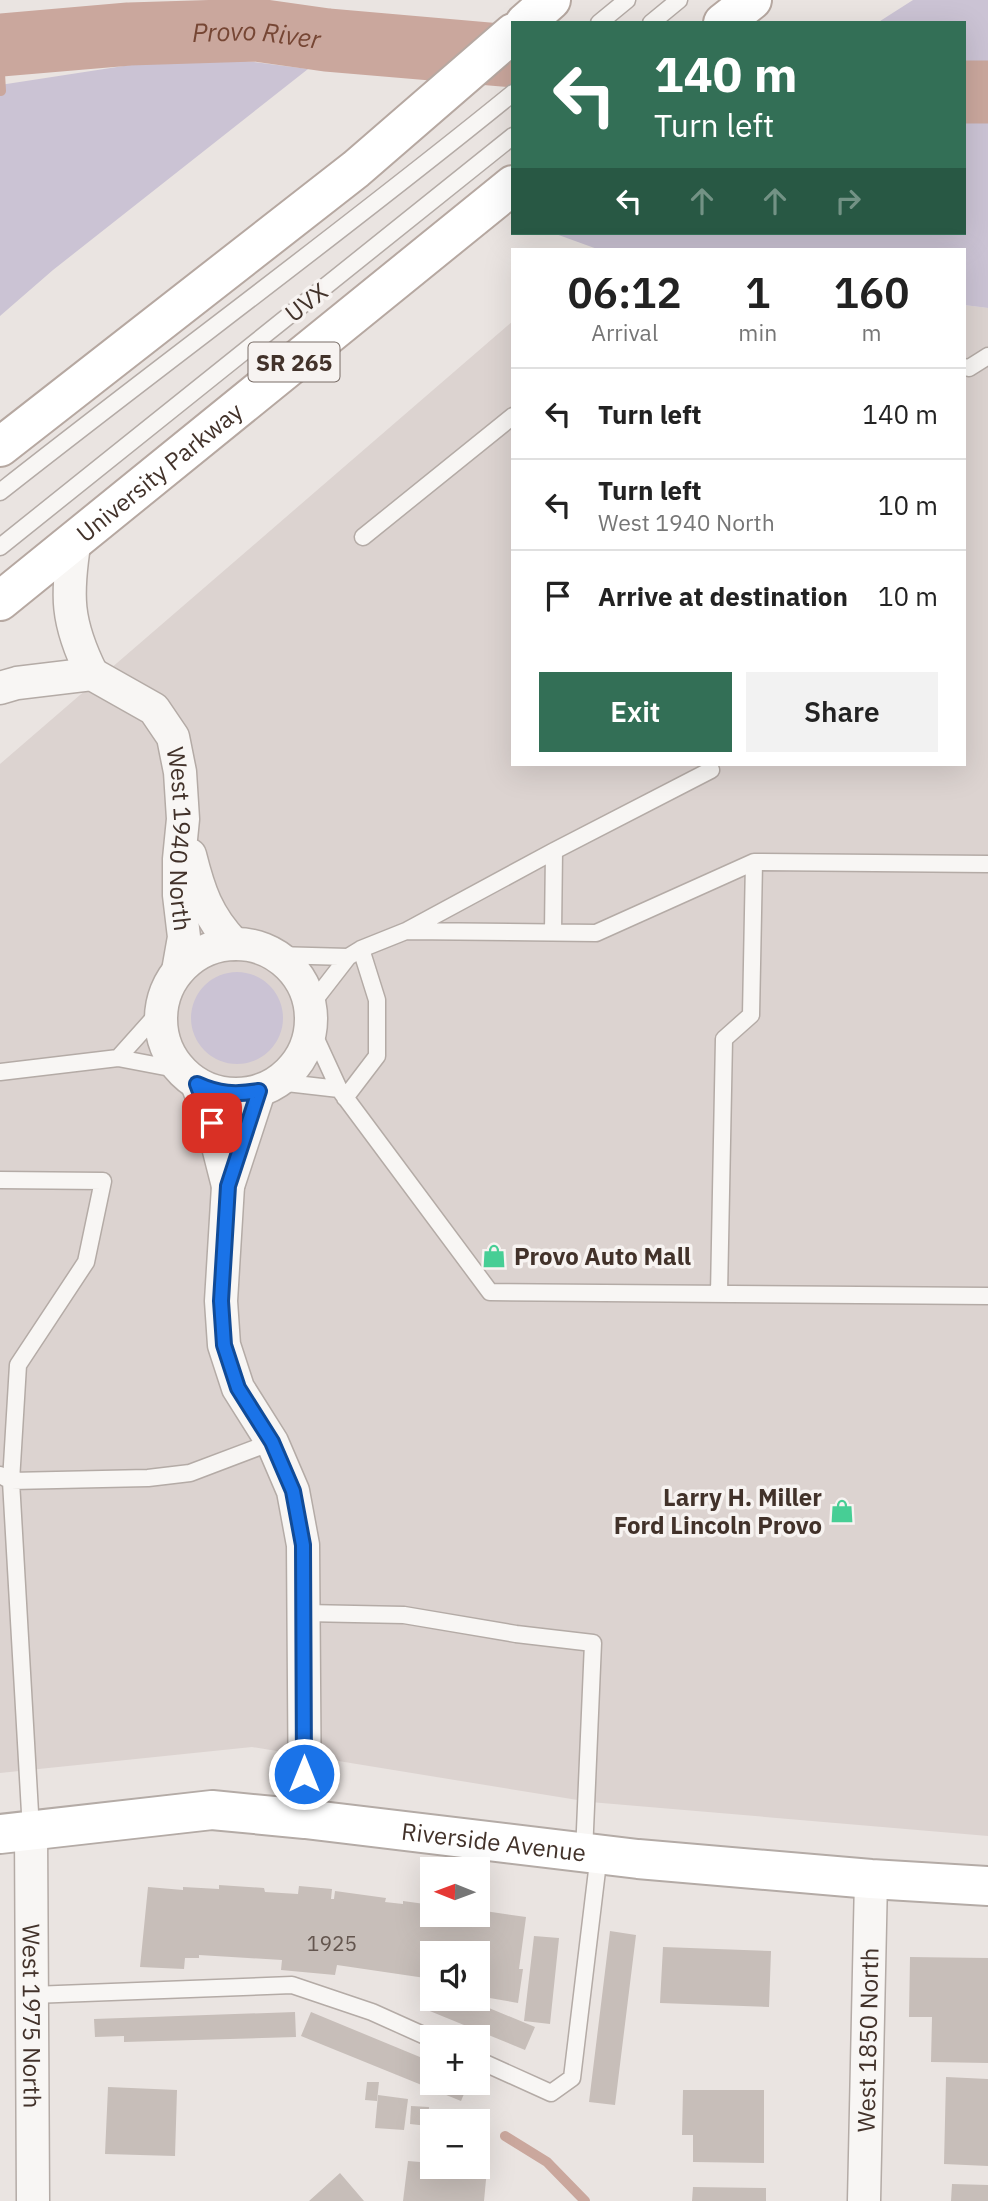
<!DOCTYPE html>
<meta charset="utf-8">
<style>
body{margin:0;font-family:"IBM Plex Sans",sans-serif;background:#f2f2f2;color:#222;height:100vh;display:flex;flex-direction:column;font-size:26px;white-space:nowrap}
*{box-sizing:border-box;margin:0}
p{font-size:23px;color:#767676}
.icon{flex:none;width:38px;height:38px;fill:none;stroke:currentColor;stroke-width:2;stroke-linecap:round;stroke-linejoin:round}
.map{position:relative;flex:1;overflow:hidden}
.drawer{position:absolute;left:511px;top:248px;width:455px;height:518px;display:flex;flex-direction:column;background:#fff;border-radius:0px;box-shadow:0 7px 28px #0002}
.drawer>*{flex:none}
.banner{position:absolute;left:511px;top:21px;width:455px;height:214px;border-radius:0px;box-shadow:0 7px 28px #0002;background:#336f56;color:#fff;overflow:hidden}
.needle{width:46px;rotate:271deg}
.controls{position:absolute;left:420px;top:1857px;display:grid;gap:14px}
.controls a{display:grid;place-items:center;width:70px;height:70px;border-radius:0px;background:#fff;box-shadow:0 7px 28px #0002;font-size:35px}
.pin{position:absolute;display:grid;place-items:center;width:60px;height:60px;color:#fff;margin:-30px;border-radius:14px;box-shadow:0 4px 10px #0006}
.me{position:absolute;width:77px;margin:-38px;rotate:0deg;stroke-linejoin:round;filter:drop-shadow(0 0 5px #0008)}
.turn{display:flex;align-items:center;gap:24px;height:147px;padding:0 28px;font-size:32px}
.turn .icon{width:91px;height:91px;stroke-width:2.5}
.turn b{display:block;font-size:49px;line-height:60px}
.lanes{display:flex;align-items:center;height:66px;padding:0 28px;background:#0003;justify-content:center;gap:35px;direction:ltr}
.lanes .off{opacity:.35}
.eta{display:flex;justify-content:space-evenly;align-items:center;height:119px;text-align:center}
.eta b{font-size:42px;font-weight:600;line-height:49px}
.cta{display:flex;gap:14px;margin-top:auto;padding:14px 28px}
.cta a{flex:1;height:80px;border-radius:0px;background:#336f56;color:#fff;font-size:28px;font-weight:600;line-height:80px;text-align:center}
.cta a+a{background:#f2f2f2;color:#222}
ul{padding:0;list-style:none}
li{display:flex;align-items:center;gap:21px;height:91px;padding:0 28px;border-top:2px solid #e0e0e0}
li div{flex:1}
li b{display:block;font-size:26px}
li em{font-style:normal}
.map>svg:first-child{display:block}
.built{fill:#dcd3d0}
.green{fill:#cbc3d4}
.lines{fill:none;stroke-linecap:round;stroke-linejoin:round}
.stream{stroke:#caa79d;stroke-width:10}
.river{stroke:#caa79d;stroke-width:63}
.building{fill:#c7beb9}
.lane-casing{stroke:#b4aba6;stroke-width:19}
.street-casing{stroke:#b4aba6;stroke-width:35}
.secondary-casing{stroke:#b4aba6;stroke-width:42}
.primary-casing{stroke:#b6a8a1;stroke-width:42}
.lane{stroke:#f8f6f4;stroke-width:16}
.street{stroke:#f8f6f4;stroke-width:32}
.secondary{stroke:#fff;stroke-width:38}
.primary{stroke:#fff;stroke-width:38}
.route-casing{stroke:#114b97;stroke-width:18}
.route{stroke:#1a73e8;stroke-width:12}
.labels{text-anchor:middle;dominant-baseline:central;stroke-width:7;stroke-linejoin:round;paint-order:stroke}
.number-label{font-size:21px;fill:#63554e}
.shield{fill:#f7f3f1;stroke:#786c66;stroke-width:2}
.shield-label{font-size:23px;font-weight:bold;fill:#42322a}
.street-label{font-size:24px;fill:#42322a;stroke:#f7f3f1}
.poi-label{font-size:24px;font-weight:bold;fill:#42322a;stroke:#f7f3f1;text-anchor:start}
.water-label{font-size:26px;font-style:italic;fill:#764634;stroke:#f7f3f1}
</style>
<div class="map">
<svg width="988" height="2201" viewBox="0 0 988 2201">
<rect width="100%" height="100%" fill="#eae4e1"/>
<path class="built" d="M964,305L988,308V1836L590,1802L252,1747L0,1773V764L513,321V765H964Z"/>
<path class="green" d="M913,0H988V308L964,305V250H600L553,233H964V23H877Z
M222,58L308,69L53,270L0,316V85L143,63Z
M191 1018a46 46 0 1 1 92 0a46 46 0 1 1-92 0Z"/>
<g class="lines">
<path class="stream" d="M0,73L1,91
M505,2136L547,2162L585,2201"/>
<g class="river">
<path id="s1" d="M0,45L129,34L257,30L327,40L513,56"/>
<path d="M964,92H988"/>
</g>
</g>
<path class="building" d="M219,1885L264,1888L265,1892L298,1894L299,1886L332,1889L331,1899H334L335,1891L386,1898L385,1902L403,1904V1901L432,1905V1914H478V1910L526,1917L519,1969H523L518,2003L478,1996V1953H432V1979L337,1965L335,1975L281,1970L282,1960L199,1955V1958H185L184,1969L140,1967L148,1887L183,1890V1887L219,1889Z
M610,1931L636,1935L615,2105L589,2102Z
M534,1936L559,1938L550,2024L524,2021Z
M663,1947L771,1951L769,2007L660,2003Z
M910,1957L988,1958V2063L931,2062L932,2017H909Z
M430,1984L432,1985V1998H465L535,2027L525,2050L420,2007Z
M295,2012L296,2037L124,2042V2036L95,2037L94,2019Z
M311,2012L432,2062V2082H469L461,2101L301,2036Z
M946,2077L988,2079V2166L944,2164Z
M367,2082H379L377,2101L365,2100Z
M108,2087L177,2090L175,2156L105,2154Z
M683,2090H764V2163L693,2162V2135H682Z
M378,2095L408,2099L404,2130L375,2128Z
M411,2106L429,2107L428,2126L410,2124Z
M408,2161L432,2163V2166L487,2169L484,2201H403Z
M340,2173L364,2201H309Z
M952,2184L988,2185V2201H951Z
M693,2187L766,2188V2201H692Z"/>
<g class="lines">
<g class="lane-casing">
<path id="lane" d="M599,23L627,0
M651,23L679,0
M964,367L969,368L988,356
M0,492C170,358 345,230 513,93
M363,537L513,416
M0,547L513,136
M406,931L596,933L754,862L988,864
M553,932L554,851
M275,955L348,957
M310,1006L348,957L361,949L406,931L554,851L711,770
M311,1028L339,1089L490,1292L988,1296
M118,1058L161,1010
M0,1072L118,1058L181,1070
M278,1082L339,1089
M345,1098L377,1056V1000L361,949
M0,1180L103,1181L86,1262L18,1365L11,1481L31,1830
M719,1294L724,1039L751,1015L754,862
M0,1475L11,1481L148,1478L190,1473L272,1442
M305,1613L404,1615L516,1634L593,1643L584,1853
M32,1995L292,1985L372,2012L432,2039
M478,2060L551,2093L572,2078L599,1854"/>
</g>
<g class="street-casing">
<g id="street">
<path d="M75,539C66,595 66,622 92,674"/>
<path id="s2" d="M0,688L17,683L92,674L154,709L173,737L180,772L183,819L179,859V895L184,937L178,971"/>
<path d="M190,855C199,891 207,916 234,944"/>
<circle cx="236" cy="1019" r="75"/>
<path d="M197,1084L212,1123L228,1186"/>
<path d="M259,1091L228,1186L221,1301L224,1345L238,1388L272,1442L293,1491L303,1545L305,1819"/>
<path id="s3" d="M31,1830L33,2201"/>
<path id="s4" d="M864,2201L871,1879"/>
</g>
</g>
<g class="secondary-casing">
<g id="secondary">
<path id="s5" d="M0,1834L212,1810L305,1819L638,1859L871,1879L988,1886"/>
</g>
</g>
<g class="primary-casing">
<g id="primary">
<path d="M525,23L551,0"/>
<path d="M723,23L752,0"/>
<path d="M0,447L356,169L513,33"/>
<path id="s6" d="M0,601L513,185"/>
</g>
</g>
<use href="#lane" class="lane"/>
<use href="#street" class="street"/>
<use href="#secondary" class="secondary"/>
<use href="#primary" class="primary"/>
</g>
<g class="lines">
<g class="route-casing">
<path id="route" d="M212,1123L197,1084C219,1094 235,1095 259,1091L228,1186L221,1301L224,1345L238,1388L272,1442L293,1491L303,1545L304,1774"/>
</g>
<use href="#route" class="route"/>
</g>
<defs>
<g id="shop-bare" transform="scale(1.89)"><path d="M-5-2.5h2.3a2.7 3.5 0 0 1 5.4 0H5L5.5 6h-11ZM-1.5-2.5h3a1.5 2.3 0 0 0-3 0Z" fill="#47ce95" stroke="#f7f3f1" stroke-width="2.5" paint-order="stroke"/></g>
</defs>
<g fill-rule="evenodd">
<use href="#shop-bare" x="494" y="1256"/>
<use href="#shop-bare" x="842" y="1511"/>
</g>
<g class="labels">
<g class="number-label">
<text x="332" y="1943">1925</text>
</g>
<rect class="shield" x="248.5" y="342.5" width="91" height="39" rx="5"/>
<g class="shield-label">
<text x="294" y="362">SR 265</text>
</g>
<g class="street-label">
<text transform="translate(306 302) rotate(-38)">UVX</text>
<text stroke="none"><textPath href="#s6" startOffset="205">University Parkway</textPath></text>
<text stroke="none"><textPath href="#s2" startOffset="301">West 1940 North</textPath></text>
<text stroke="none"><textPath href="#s5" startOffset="497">Riverside Avenue</textPath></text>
<text stroke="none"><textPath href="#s3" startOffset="186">West 1975 North</textPath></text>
<text stroke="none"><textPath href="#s4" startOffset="161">West 1850 North</textPath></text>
</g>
<g class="poi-label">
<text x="514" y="1256">Provo Auto Mall</text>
<text x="822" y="1497" text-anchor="end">Larry H. Miller<tspan x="822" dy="28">Ford Lincoln Provo</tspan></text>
</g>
<g class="water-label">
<text stroke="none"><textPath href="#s1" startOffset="257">Provo River</textPath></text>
</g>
</g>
</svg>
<div class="controls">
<a><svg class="needle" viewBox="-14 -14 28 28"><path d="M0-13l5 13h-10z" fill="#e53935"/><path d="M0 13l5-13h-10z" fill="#767676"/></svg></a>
<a><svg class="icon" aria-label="sound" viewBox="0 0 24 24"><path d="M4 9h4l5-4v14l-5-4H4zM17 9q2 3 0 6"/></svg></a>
<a>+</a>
<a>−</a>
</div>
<div class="pin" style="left:212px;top:1123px;background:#d93025"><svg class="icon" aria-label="arrive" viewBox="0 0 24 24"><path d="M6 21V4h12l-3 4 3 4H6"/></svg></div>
<svg class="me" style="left:304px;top:1774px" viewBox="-20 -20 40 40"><circle r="17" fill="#1a73e8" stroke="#fff" stroke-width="3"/><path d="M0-11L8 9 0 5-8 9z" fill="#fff"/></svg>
<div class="banner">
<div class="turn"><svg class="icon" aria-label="left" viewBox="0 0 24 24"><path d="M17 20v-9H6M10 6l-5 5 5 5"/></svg><div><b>140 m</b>Turn left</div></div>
<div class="lanes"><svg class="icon" aria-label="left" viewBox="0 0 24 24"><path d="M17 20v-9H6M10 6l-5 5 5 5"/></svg><svg class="icon off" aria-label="ahead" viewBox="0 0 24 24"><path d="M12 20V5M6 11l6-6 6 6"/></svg><svg class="icon off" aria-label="ahead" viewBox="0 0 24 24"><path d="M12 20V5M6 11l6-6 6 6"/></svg><svg class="icon off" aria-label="right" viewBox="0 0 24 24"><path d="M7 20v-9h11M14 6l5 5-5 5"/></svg></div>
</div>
<section class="drawer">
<div class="eta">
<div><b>06:12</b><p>Arrival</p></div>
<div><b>1</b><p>min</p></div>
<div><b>160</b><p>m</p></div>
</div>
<ul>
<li><svg class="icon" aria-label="left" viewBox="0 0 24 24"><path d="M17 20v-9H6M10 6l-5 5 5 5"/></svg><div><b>Turn left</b></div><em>140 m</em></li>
<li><svg class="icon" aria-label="left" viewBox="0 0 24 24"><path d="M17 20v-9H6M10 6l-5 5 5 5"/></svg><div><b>Turn left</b><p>West 1940 North</p></div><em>10 m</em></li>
<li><svg class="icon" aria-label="arrive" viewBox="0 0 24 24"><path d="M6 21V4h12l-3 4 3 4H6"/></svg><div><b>Arrive at destination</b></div><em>10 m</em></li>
</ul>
<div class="cta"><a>Exit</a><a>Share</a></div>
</section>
</div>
